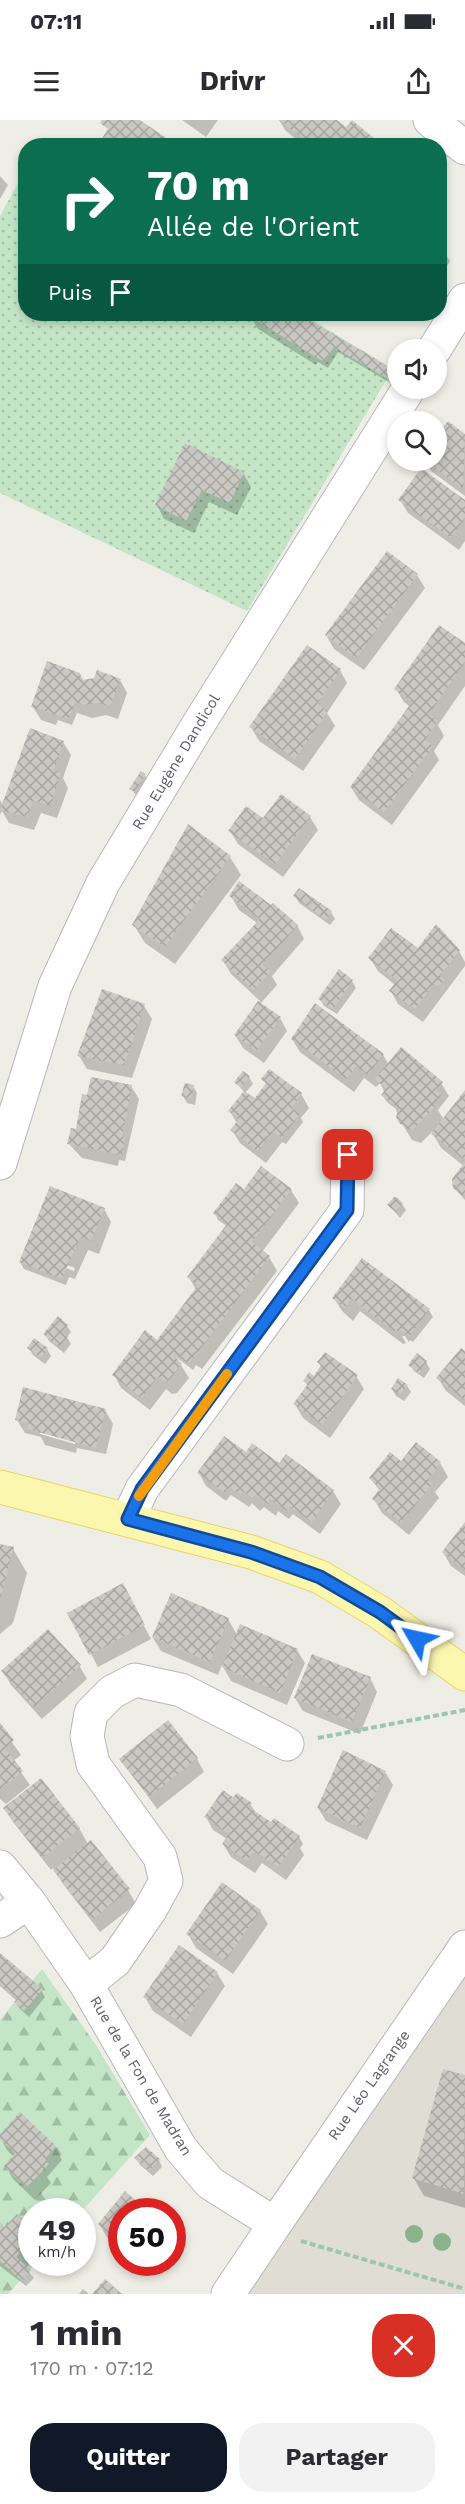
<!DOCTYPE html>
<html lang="fr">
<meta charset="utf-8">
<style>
body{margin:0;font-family:"Work Sans",sans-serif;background:#f2f2f3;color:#2b2b33;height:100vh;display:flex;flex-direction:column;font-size:22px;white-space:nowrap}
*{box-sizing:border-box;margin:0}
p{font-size:20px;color:#7c7c81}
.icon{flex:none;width:33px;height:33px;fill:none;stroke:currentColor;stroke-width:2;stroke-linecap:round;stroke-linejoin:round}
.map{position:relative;height:2174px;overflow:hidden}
.details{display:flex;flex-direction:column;background:#fff;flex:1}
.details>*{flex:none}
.top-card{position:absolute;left:18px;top:18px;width:429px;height:183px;border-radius:24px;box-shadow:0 3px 9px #0003;background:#0b6e4f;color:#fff;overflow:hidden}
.tools{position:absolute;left:387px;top:219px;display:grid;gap:12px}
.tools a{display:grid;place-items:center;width:60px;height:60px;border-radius:50%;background:#fff;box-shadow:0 3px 9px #0003;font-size:30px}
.speed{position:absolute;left:18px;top:2078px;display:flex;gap:12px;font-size:30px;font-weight:700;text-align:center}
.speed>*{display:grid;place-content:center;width:78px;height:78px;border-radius:50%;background:#fff;box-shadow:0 3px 9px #0003;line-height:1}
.speed small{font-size:15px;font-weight:400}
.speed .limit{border:9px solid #d22;background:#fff;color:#111}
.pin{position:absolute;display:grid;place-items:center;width:51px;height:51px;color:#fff;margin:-26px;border-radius:12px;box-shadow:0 3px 9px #0006}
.me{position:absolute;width:66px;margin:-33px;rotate:306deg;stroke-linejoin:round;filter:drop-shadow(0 0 4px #0008)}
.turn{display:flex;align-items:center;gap:21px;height:126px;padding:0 30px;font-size:27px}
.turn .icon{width:78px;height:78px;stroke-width:2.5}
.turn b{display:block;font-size:42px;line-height:51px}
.then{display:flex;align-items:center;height:57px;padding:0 30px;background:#0003;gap:12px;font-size:22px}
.round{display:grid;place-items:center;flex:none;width:63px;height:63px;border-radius:24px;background:#f2f2f3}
.headline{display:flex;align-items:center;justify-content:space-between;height:102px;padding:0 30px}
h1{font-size:36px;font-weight:700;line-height:45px}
.primary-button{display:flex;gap:12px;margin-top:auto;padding:12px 30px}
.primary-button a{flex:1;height:69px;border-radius:24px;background:#111827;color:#fff;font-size:24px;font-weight:700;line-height:69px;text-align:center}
.primary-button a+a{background:#f2f2f3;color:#2b2b33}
.status{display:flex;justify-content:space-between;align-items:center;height:42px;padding:0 30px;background:#fff;direction:ltr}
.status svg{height:16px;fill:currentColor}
header{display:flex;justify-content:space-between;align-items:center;height:78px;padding:0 30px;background:#fff;font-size:27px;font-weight:700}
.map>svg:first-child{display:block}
.education{fill:#dfddd4}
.forest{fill:url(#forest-firs)}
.garden{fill:url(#garden-dots)}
.shadow{fill:#0003;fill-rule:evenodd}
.building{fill:url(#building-cross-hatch)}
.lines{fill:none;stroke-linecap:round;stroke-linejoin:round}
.minor-casing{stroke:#b6b7bc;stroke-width:35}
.major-casing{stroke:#ecd462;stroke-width:35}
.path{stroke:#9dc6ad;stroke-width:4;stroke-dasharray:6 3;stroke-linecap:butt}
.minor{stroke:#fff;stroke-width:33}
.major{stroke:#fcf7ae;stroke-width:33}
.tree{fill:#8ab38c}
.route-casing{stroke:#114b97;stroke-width:15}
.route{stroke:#1a73e8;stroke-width:10}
.slow{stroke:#f59e0b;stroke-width:10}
.labels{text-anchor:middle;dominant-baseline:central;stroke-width:5;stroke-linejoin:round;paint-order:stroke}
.street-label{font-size:15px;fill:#5d6066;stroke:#fff}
</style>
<div class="status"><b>07:11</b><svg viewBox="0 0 49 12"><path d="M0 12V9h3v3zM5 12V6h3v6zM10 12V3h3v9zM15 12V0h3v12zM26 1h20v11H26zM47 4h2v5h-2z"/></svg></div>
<header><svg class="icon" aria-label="menu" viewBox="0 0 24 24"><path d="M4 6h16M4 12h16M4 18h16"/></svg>Drivr<svg class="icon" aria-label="share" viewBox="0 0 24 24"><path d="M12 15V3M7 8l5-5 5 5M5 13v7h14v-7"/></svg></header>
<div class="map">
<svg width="465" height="2174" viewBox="0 0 465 2174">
<defs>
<pattern id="forest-firs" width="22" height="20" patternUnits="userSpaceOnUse" patternTransform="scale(1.5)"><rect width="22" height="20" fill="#c4e6c7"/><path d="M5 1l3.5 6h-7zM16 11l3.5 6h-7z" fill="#a2bea5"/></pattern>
<pattern id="garden-dots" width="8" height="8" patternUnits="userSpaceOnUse" patternTransform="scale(1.5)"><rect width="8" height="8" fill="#c4e6c7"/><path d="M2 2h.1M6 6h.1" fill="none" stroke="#a2bea5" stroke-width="1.8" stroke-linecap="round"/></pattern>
<pattern id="building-cross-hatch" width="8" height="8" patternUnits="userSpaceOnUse" patternTransform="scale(1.5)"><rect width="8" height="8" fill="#cac8c3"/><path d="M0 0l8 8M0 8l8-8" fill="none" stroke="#a7a6a2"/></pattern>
</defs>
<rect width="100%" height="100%" fill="#efeee6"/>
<path class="education" d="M465,1827V2174H228Z"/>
<path class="forest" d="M42,1849L96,1925L150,2015L82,2091H32V2142H37L8,2174H0V1900Z"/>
<path class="garden" d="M25,50L26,194H302L393,249L247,491L0,373V96Z"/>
<path class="shadow" d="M182,0H218L206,17Z
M279,0H335L346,9L380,26H304L285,10Z
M0,56L8,65L0,79Z
M440,75L445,85L440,92Z
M440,125L450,141L440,157Z
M252,194H297L392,251L396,257L392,264L338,232L328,248L318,242L316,245L258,209L250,196Z
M448,303L465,316V376L431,351L425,340H436Z
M243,353L251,367L237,395L209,382L194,413L164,399L157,385Z
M400,380L465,382V421L459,430L408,393Z
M417,455L425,468L364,550L334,529L326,515Z
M465,525V566L438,605L444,616L434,631L439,640L392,705L359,680L351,667L410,587L404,582L396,569Z
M340,550L347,563L327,593L335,606L303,651L259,621L251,607Z
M79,554L84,561L120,560L127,573L118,599L106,595L92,598L77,593L72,605L58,600L56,605L41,600L33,587Z
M63,622L71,635L63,658L68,668L57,698L41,693L34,710L9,703L2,691L0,695V680L3,685Z
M145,655L149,662L139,678L131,669Z
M310,697L318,710L283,757L238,724L230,711L263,700Z
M230,737L241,755L175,844L145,823L134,805Z
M231,776L297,805L304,819L272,856L277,865L260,884L280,898L287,911L264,943L243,928L235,915L260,881L231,854L223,840L257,803L239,790Z
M295,776L331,792L335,799L330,805L299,783Z
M418,830L459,831L465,842V846L423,902L398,884L391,871L395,865L378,851L370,838Z
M352,861L356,868L337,894L324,886L320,879Z
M316,885L383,935L389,945L441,963L449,976L438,990L444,1000L465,972V1080L454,1068L464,1046L441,1028L432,1012L421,1023L412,1020L398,997L396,989L387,982L383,976L385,973L380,963L376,967L364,958L354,972L300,932L292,919Z
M144,886L152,899L132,958L87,949L79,936Z
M270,951L301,974L309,988L301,998L303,1002L286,1024L282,1022L266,1043L240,1023L232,1010L237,1004L230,991L244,972L236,962L249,957L253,964L245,973L255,980L267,965L263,959Z
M131,966L139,979L125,1041L119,1040L118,1046L82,1038L69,1024L77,1011Z
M193,966L197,973L195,985L187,983L183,976Z
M51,1068L104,1089L111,1102L99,1134L88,1130L75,1159L69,1157L66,1165L24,1149L20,1142ZM34,1133L75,1148L74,1151L34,1136Z
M242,1070H291L299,1083L262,1132L269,1137L277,1151L202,1249L196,1245L193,1250L176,1237L189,1258L177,1273L172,1274L166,1269L150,1290L121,1268L114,1255L158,1222L196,1170L189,1157L227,1106L218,1100L215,1093Z
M402,1084L406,1090L400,1098L389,1085Z
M363,1140L429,1190L433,1197L413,1222L410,1220L409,1222L405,1216H402L406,1223L403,1224L360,1191L353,1201L342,1191L334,1178Z
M67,1206L71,1212L67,1217L71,1224L64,1233L49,1221L45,1214Z
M29,1228L47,1229L51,1236L45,1244L33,1235Z
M465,1233V1286L446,1271L438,1258Z
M417,1235L426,1242L430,1249L424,1258L414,1251L410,1245Z
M318,1242L356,1256L364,1269L330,1318L303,1298L295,1284L308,1267L305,1261L314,1258L322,1248Z
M407,1266L411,1272L404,1281L396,1276L392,1269Z
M105,1290L113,1304L106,1334L77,1328L76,1333L45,1325L41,1317L25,1313L17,1300ZM40,1311L76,1321L75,1324L40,1314Z
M246,1334L333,1371L341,1384L320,1414L293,1394L289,1399L278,1391L276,1396L264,1387L260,1391L252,1383L249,1387L231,1375L226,1381L206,1366L199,1353Z
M401,1343H440L448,1357L435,1372L439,1378L409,1415L382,1393L374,1379L380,1371L370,1358Z
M465,1405V1456L451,1446L443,1432Z
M0,1425L13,1429L27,1453L13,1503L0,1514Z
M172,1475L228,1499L237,1515L297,1530L305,1543L287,1585L231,1561L222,1545L218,1555L161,1531L153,1518Z
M130,1479L151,1519L98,1547L91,1534Z
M79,1545L87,1559L42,1599L11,1565L3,1551Z
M370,1558L377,1572L360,1614L303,1591L295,1578Z
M0,1605L21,1635L13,1641L30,1665L6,1684L0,1679Z
M121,1639H197L204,1652L157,1689Z
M385,1652L393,1665L367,1720L326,1701L318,1688Z
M234,1679L250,1684L256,1693L271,1704L299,1717L303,1724L300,1728L304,1735L286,1760L262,1743L255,1753L231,1737L223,1724L227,1719L213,1710L206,1697Z
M5,1688L79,1708L88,1724L90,1722L128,1770L136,1784L100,1812L63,1764L53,1748L51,1750L13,1702Z
M260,1791L268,1804L233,1854L196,1828L188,1814Z
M0,1835L41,1870L45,1877L29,1897L20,1889L16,1883L17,1881L0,1866Z
M217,1853L225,1866L191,1917L153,1891L145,1877Z
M444,1950L465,1957V2088L424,2076L413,2057Z
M0,2016L55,2026L62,2040L47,2057L51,2063L35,2080L13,2059L6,2046L14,2037L7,2030Z
M136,2038L159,2040L162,2047L153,2056L140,2045Z
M125,2073L145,2091H122V2130L107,2117L99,2104Z
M0,2104L6,2109H32V2142L26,2148L34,2158L26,2166L0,2146Z
M135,2142H160L150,2155Z
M83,2169L89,2174H79Z"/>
<path class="building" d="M102,0H140L178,26H97L108,9L100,3Z
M279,0H337L346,7L352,0L380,23L378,26H308L310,24Z
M250,194H299L393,249L388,259L334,227L324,242L249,196Z
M448,301L465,314L463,369L425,340H436V316Z
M185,323L244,352L230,383L202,370L186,401L155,385Z
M421,348L465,380V398L451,418L398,380Z
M387,431L418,454L356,538L325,515Z
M439,505L465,523V542L429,594L438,601L425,620L433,626L384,692L350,667L412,582L394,569Z
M307,525L341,549L317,584L328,591L295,639L249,607Z
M47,541L80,553L82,560L94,558L97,550L121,559L110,586L97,583L84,585L75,582L69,599L31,587Z
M30,608L64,621L54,650L61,653L50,686L33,681L27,697L0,690Z
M141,651L146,654L135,672L129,669Z
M281,674L311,696L275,744L228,711L246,686L263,698Z
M188,704L231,736L165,827L132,805Z
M239,761L271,785L273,783L298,805L262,845L271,851L253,870L221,840L260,799L229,776Z
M299,768L332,791L326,800L293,776Z
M436,804L460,830L440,856L444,860L439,866L434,864L415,889L389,871L397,860L368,838L391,808L418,828Z
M339,849L353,860L333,889L318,879Z
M102,869L145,884L124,945L77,936Z
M258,881L281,897L256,931L234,915Z
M315,883L384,934L368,955L356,946L346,959L291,919Z
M401,927L443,962L436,970L441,975L434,984L436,985L413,1010L408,1009L399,1003L396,997L399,989L381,975L386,969L375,959Z
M269,949L302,973L291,988L300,994L282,1018L273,1012L258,1031L230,1010L239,999L228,991L244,971L255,978L266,963L261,959Z
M243,951L250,956L241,968L234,962Z
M91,957L132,965L122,1017H125L122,1035L67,1024L71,1008L76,1009L82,974L87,975Z
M185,963L194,965L191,979L181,976Z
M465,970V1040L431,1014Z
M465,1042V1075H461L453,1068L452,1059Z
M261,1046L292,1069L252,1122L270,1136L189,1244L176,1234L174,1237L182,1243L170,1260L164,1261L158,1256L142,1278L112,1255L145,1210L157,1220L198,1165L187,1157L227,1104L213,1093L236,1063L244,1069Z
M50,1066L105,1088L91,1121L80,1117L62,1159L19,1142Z
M395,1076L403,1083L396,1092L387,1085Z
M362,1138L430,1189L409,1216L400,1210L394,1211L352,1179L345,1188L332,1178Z
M58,1196L68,1205L62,1212L68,1216L59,1227L43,1214Z
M34,1218L48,1228L41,1238L27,1228Z
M461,1228L465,1231V1280L436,1258Z
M325,1232L358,1255L322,1305L293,1284L308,1264L303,1261L309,1252L314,1256L321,1245L317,1242Z
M417,1233L427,1241L419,1253L408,1245Z
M398,1258L408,1265L400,1275L391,1269Z
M23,1267L106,1289L96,1328L27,1309L29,1303L15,1300Z
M224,1316L246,1332L252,1323L279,1343L286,1334L334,1370L312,1402L290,1386L287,1391L270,1379L268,1384L256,1374L252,1379L244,1371L241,1375L229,1367L225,1373L197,1353Z
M416,1322L441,1342L428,1360L432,1364L401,1403L372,1379L380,1368L369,1358L390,1332L401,1341Z
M465,1402V1450L442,1432Z
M0,1424L14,1427L1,1477H0Z
M123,1463L145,1505L89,1535L67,1493Z
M171,1473L229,1498L210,1542L152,1517Z
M240,1504L298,1529L280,1573L222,1547Z
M48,1509L81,1545L34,1587L1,1551Z
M312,1534L371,1557L352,1602L294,1578Z
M168,1600L198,1638L149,1677L119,1639Z
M0,1603L14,1620L5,1628L23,1651L0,1669Z
M343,1630L386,1651L360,1708L317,1688Z
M41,1658L80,1708L42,1738L3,1688Z
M223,1670L233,1677L237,1673L252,1683L249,1687L271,1702L274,1698L300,1716L278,1747L254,1731L247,1741L222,1724L229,1714L204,1697Z
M91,1720L130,1769L92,1800L53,1750Z
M222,1762L261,1790L225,1841L186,1814Z
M179,1825L218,1852L183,1904L143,1877Z
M0,1833L43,1869L24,1891L14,1882L17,1879L0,1864Z
M443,1949L465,1955L464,2074L412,2058Z
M20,1992L56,2026L45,2039L49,2044L26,2068L4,2046L15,2033L0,2019V2014Z
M146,2027L160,2039L149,2051L134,2038Z
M125,2071L148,2091H122V2125L98,2104Z
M17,2094L32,2107V2121L16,2137L31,2150L22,2161L0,2141V2102L5,2107Z
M105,2159L122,2174H92Z"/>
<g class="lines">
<g class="minor-casing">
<path id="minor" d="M430,0L465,28
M434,230L465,180
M0,1043L55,866L103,763L198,605L409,268
M128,1399L142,1369L347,1090L348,1035
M0,1747L29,1782L86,1864L181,2029L210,2063L275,2104L228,2174
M0,1801L29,1782
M86,1864L115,1841L150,1790L166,1761L160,1737L93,1644L87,1616L91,1593L112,1572L135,1560L181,1570L287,1624
M275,2104L465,1827"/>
</g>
<g class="major-casing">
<path id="major" d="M0,1367L251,1432L320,1457L379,1492L465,1554"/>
</g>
<path class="path" d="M318,1618L465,1590
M301,2121L465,2169"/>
<use href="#minor" class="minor"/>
<use href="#major" class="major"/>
</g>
<g class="tree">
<circle cx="414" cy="2114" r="9"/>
<circle cx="442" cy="2122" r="9"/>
</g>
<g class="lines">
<g class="route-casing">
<path id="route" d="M348,1035L347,1090L142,1369L128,1399L251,1432L320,1457L380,1492L417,1519"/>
</g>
<use href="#route" class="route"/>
<path class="slow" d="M139,1376L227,1254"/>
</g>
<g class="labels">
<g class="street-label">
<text transform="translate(176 642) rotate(-59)">Rue Eugène Dandicol</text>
<text transform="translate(141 1956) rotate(59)">Rue de la Fon de Madran</text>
<text transform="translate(369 1965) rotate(-55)">Rue Léo Lagrange</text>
</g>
</g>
</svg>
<div class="tools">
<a><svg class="icon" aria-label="sound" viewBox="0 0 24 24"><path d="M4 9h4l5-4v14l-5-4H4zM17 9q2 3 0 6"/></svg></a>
<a><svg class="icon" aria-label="search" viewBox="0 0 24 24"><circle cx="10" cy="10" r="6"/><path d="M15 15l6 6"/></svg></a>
</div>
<div class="speed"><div>49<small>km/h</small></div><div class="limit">50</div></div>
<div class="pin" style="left:348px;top:1035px;background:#d93025"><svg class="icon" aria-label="arrive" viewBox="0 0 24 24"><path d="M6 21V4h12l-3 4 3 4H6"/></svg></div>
<svg class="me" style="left:417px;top:1519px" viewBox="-20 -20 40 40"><path d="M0-17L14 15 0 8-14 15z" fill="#1a73e8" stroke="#fff" stroke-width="4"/></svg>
<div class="top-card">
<div class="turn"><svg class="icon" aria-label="right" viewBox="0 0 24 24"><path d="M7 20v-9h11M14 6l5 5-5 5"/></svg><div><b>70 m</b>Allée de l'Orient</div></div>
<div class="then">Puis<svg class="icon" aria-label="arrive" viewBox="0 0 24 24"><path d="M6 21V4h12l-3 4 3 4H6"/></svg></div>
</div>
</div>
<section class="details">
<div class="headline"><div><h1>1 min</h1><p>170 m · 07:12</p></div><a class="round" style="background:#d93025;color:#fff"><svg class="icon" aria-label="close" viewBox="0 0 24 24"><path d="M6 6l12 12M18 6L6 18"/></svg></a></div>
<div class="primary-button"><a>Quitter</a><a>Partager</a></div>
</section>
